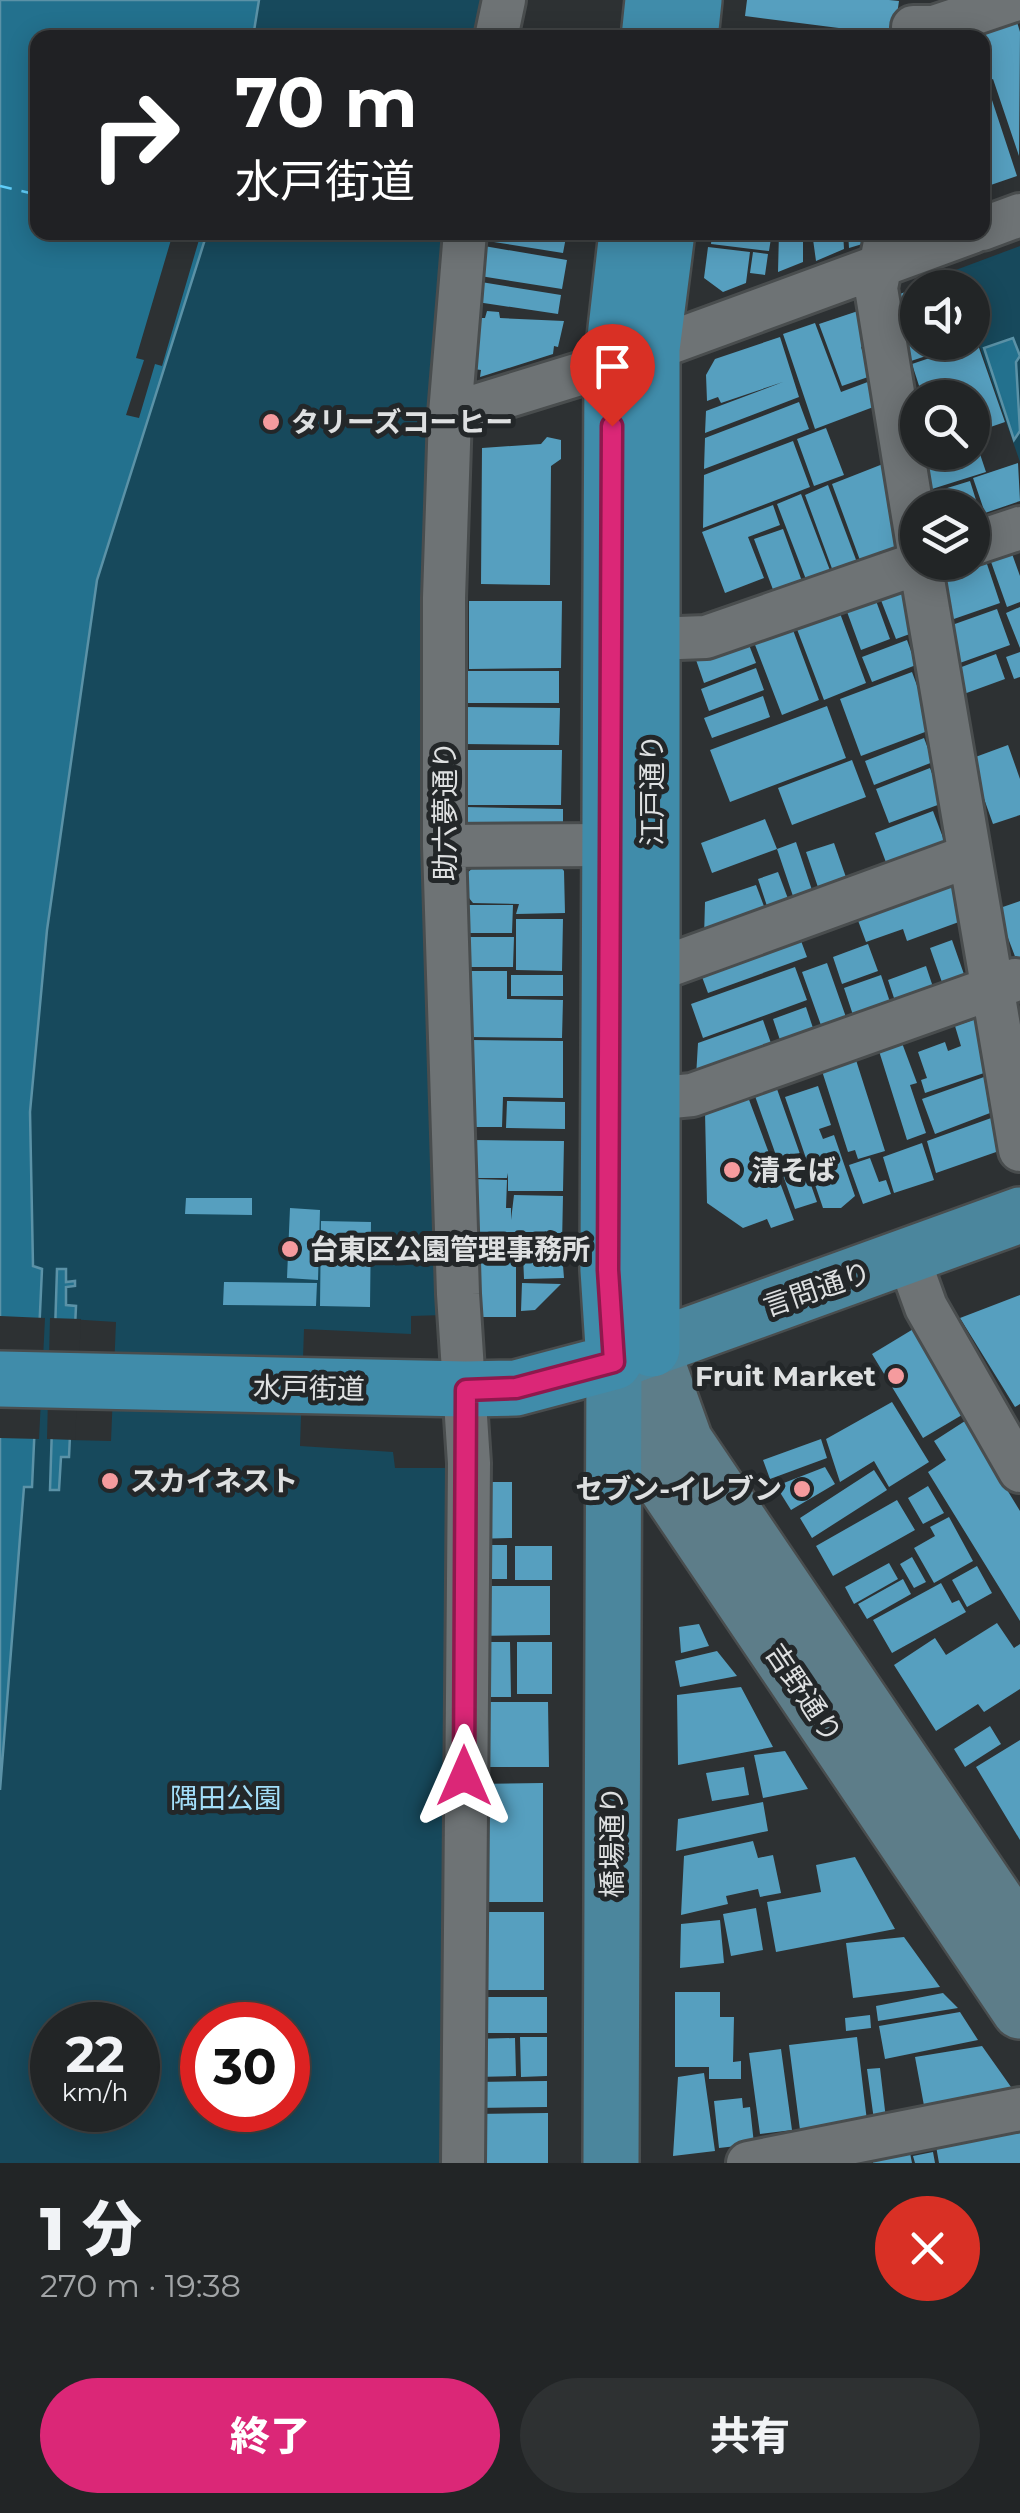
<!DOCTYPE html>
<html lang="ja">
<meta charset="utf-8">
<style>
body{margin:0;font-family:Montserrat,"Noto Sans JP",sans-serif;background:#2e3132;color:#f1f3f6;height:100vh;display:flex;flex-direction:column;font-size:38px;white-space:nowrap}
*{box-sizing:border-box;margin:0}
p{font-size:32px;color:#a2a5a7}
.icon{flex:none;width:55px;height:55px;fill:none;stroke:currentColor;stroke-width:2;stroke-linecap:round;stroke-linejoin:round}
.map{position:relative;height:2163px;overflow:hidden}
.sheet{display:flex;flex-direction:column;background:#222526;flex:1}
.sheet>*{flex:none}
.guide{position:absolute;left:30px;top:30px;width:960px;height:210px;border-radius:20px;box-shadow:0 5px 25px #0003,0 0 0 2px #3f4243;background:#202124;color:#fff;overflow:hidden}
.tools{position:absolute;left:900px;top:270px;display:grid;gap:20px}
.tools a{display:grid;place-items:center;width:90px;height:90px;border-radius:50%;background:#222526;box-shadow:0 5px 25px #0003,0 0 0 2px #3f4243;font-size:50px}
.speed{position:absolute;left:30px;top:2002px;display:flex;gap:20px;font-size:50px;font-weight:700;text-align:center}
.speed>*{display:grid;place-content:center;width:130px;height:130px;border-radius:50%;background:#222526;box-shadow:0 5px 25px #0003,0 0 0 2px #3f4243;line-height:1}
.speed small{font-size:25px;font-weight:400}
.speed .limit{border:15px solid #d22;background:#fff;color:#111}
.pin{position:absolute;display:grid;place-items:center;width:85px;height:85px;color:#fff;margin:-102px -42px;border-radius:50% 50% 50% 0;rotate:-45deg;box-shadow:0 0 10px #0007}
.pin .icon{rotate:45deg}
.me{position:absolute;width:110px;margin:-55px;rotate:0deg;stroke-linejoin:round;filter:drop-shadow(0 0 8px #0008)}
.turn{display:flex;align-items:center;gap:35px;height:210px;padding:0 40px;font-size:45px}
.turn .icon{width:130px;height:130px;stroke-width:2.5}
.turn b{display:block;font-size:70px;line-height:85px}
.round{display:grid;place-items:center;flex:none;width:105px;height:105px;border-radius:52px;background:#2e3132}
.head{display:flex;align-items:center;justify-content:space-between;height:170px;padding:0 40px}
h1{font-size:60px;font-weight:800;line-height:75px}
.primary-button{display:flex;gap:20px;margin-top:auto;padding:20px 40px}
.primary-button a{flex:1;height:115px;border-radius:60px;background:#db2777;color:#fff;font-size:40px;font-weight:800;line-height:115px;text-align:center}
.primary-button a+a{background:#2e3132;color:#f1f3f6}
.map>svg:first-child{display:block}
.green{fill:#17495c;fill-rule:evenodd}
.water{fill:#23718e;stroke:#5b92a7;stroke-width:2.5}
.pier{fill:#2d3133}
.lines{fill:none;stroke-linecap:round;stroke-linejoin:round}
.ferry{stroke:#60cdf9;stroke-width:2.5;stroke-dasharray:12 10;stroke-linecap:butt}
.building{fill:#569fbf}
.minor-casing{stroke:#494d4e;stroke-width:48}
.secondary-casing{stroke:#494d4e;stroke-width:60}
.primary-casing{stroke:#494d4e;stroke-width:60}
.trunk-casing{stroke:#494d4e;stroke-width:60}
.minor{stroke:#6e7375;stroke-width:42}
.secondary{stroke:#5d7d89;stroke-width:55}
.primary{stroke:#4b869d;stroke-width:55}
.trunk{stroke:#408caa;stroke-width:55}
.route-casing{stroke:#8e194d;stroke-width:25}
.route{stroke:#db2777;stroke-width:18}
.poi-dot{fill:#f59b9e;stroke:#232729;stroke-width:4}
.labels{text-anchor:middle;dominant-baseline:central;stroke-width:10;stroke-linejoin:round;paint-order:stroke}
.poi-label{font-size:28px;font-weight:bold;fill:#dee0e1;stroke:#232729;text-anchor:start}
.street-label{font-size:28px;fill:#dee0e1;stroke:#232729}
.park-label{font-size:28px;fill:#a3def9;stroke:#232729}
</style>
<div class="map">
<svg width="1020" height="2163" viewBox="0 0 1020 2163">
<rect width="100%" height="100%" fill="#2d3133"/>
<path class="green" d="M259,0H495L487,37L253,38Z
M207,233H449L444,1315L411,1316V1334L304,1329L300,1446L393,1452L395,1468H451L448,2163H0V1790L24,1487L32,1486L42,1269L33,1267L30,1112L47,930L97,580ZM69,1319L116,1322L111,1441L70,1440ZM52,2025H138V2110H52ZM202,2025H288V2110H202Z
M1020,246V462L973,327L972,288L959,287L953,271Z"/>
<path class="water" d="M0,0H259L253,37L38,38V232L207,233L97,580L47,930L30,1112L33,1266L42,1269L32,1487H24L0,1790Z
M1013,338L1020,356L1016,362L1020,431L1014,440L984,348Z
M57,1269H66V1282L75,1281V1286L66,1287V1305L76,1306L69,1457H61L59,1490H50Z"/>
<path class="pier" d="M173,233H201L162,366L155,364L139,418L126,415L144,360L136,358Z
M0,1316L45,1318L39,1439L0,1438Z
M50,1318L81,1319L75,1440L47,1439Z"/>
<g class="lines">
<path class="ferry" d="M0,186L38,195"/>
</g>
<path class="building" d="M747,0H889L899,1L894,35L745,16Z
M1017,22L1020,32L1019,156L993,79L982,83V38L973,37Z
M741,30L780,35V38H741Z
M989,91L1017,176L982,188V93Z
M483,232H567L563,253L481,240Z
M712,232H772L769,251L711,244Z
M779,232H803V262L778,272Z
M812,232H843L844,249L816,261Z
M848,232H871L869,242L849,248Z
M484,246L567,260L562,289L480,276Z
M708,247L750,252L746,283L723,292L704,278Z
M753,252L768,254L765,275L750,273Z
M953,275L958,288H919V287Z
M481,282L561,295L558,314L477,302Z
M918,287V342L965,343L911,361L900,294Z
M864,309L870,341L861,347L871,376L842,386L819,324Z
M487,311L499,312L500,318L564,321L558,347L554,346L553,354L480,377L481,370L474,369L479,318H485Z
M815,323L841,392L873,380L876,406L815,429L783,334Z
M780,337L799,397L705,433L706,411L783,382L721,403L718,397L707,401L706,375L715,359Z
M977,342L1005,422L973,433L986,472L932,489L921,455L972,452V398H923L912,364Z
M799,402L809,429L704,469L705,438Z
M826,428L844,475L814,486L797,439Z
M547,437L561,440V459L551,466L550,585L481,584L482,448L541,444Z
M793,441L810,487L703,528L704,475Z
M888,462L903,547L861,563L832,484Z
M1018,463L1020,501L985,513L973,478Z
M970,481L982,519L972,523V508H933L931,493Z
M828,485L858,565L834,574L805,495Z
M801,494L831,573L807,582L777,504Z
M773,505L780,525L748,537L764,578L725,593L702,532Z
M783,529L803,584L775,595L754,539Z
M1011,551L1020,576V602L1007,607L990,559Z
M985,558L1000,603L948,621L938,572Z
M901,587L918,631L896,639L879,595Z
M875,598L890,639L861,650L846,609Z
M469,601H562L561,668L469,669Z
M1020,607V648L1006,613Z
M838,608L866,683L824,700L795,624Z
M997,609L1010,645L957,664L952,625Z
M790,622L819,700L782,715L752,637Z
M746,637L756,663L704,683L695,657Z
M907,640L916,665L872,682L862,657Z
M1020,652V677L1014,679L1006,657Z
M996,654L1005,679L961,695L951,671Z
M756,668L764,690L709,711L701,689Z
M466,671H559V703H465Z
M912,672L933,729L861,756L840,699Z
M763,696L770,717L712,738L704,718Z
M827,706L846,758L730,802L710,750Z
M463,707L560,708L559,745L462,744Z
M924,738L933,762L874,785L865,761Z
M1008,745L1020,779V815L993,824L970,759Z
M465,750H562L561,805H464Z
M852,760L866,797L792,825L778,788Z
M930,768L943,803L889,823L876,789Z
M465,807L563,809V833L465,831Z
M933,811L948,851L890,873L875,833Z
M765,819L777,849L712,873L701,843Z
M796,842L814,896L795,902L777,849Z
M834,843L848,883L820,893L806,852Z
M560,866L564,871L565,913L516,914L519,904L473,903L469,898L467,873L474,867Z
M958,870L967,919L907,941L903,929L866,942L853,907Z
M778,872L790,904L769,912L758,879Z
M756,885L768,917L704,938L705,902Z
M1020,901V957L1016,959L997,909Z
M466,905H513L512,933H466Z
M516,919H563L562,971L516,970Z
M797,930L807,957L708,993L698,966Z
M467,937H514L513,967H466Z
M952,940L966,980L944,988L930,948Z
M868,944L878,971L842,984L833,957Z
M827,963L847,1020L822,1028L802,972Z
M926,966L935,993L897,1007L888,980Z
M795,967L807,1000L703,1038L691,1004Z
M469,971H507V999L563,1000L562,1038L468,1037Z
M511,975H563V996H511Z
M881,975L892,1008L855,1021L844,988Z
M806,1007L815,1034L782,1046L773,1019Z
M976,1019L987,1072L925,1093L921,1080L927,1078L918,1052L945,1042L948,1051L961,1046L955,1026Z
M763,1020L773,1049L696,1077L698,1043Z
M471,1040L563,1041V1098L503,1097L502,1127H471Z
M902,1043L917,1083L910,1085L926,1133L907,1140L879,1051Z
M856,1060L885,1151L858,1159L855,1150L848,1152L822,1071Z
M984,1077L990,1113L935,1134L922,1099Z
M818,1086L831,1125L819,1129L823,1139L834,1135L855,1196L841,1208H823L785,1097Z
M777,1089L817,1202L795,1209L755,1096Z
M748,1097L794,1220L771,1228L767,1219L743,1228L707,1203L705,1112Z
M507,1101L565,1102V1129L506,1128Z
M994,1117L999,1151L936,1173L927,1141Z
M473,1140L564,1141L563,1191H508V1173L507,1178H473Z
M922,1143L934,1180L894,1193L883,1157Z
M870,1158L879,1182L886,1180L891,1194L863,1204L849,1165Z
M475,1179L507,1180L506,1208H511V1220L514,1195L563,1196L562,1244H475Z
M186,1198H252V1215L185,1214Z
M290,1208L320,1210L318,1280L287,1278Z
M321,1221L371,1222L370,1307L320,1306Z
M475,1246H516V1317H475Z
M562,1253L564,1278L524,1279L523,1255Z
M224,1282L317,1283L316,1306L223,1305Z
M522,1283L561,1284L535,1310L521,1311Z
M1020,1295V1404L1015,1407L960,1318Z
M915,1328L967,1412L923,1438L872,1354Z
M892,1402L929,1462L889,1487L874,1461L840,1482L826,1439Z
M965,1421L1020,1511V1621L928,1472L946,1460L934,1441Z
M821,1439L827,1458L770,1479L763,1460Z
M825,1467L835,1484L791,1510L776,1486Z
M874,1470L887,1490L812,1538L800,1518Z
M473,1482H512V1538L474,1539Z
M928,1486L944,1513L923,1524L908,1498Z
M897,1500L915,1530L833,1576L816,1546Z
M949,1517L973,1561L934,1583L914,1548L935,1536L930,1527Z
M474,1545H507V1579H474Z
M515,1546H552V1580H515Z
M912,1557L926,1582L914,1588L900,1564Z
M889,1563L898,1579L854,1604L845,1587Z
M977,1566L992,1593L967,1607L952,1580Z
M903,1579L911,1594L867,1619L858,1604Z
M941,1583L952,1603L959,1600L966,1612L892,1653L873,1620Z
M473,1586H550V1635L473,1636Z
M997,1623L1014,1648L1020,1644V1689L984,1712L978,1704L936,1731L894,1665L935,1638L946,1655Z
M699,1624L709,1646L681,1653L679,1627Z
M472,1642H510L511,1697H472Z
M517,1642H552V1694H517Z
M717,1651L737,1676L680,1687L675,1661Z
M741,1687L773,1747L678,1765L677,1695Z
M472,1702H548L549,1767H472Z
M990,1726L1001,1744L965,1767L954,1749Z
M1020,1740V1840L976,1767Z
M785,1751L808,1789L763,1798L754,1755Z
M744,1767L749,1795L712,1801L706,1773Z
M543,1783V1902H473V1784Z
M763,1802L768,1831L676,1851L678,1819Z
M753,1841L758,1858L773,1855L781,1893L760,1897L758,1889L726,1896L728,1904L681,1915L684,1856Z
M855,1857L895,1929L776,1952L767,1902L821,1892L816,1865Z
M756,1908L763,1950L731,1956L723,1914Z
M470,1912H544V1990H470Z
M720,1920L724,1963L680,1968L681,1924Z
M904,1937L940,1987L853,1998L846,1943Z
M675,1992H720V2017H734L733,2062L741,2061V2079H709V2067H675Z
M943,1993L958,2008L878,2021L876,2006Z
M471,1997H547V2033H471Z
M960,2012L978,2040L885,2059L879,2026Z
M870,2015L871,2028L846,2031L845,2018Z
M520,2037H547V2076L521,2077Z
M857,2037L867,2121L800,2130L789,2045Z
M515,2038L516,2076L474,2077V2039Z
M982,2046L1016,2094L925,2111L915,2057Z
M781,2049L792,2130L760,2134L749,2053Z
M880,2068L886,2119L874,2120L867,2069Z
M704,2073L715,2151L673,2156L678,2077Z
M547,2081V2107L475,2108V2082Z
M742,2098L743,2108L750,2107L754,2144L719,2148L714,2101Z
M548,2113V2163H475V2114Z
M1020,2133V2163H939L936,2146Z
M933,2152L935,2163H915L913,2156Z
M910,2153L912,2163H873V2161Z"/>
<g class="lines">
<g class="minor-casing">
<path id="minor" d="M913,27H934L1014,0
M496,38L504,0
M982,229L1020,215
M887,232L876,288L918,546
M450,414L612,364L972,232
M972,544L1020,528
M920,562L1020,1150
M652,639L706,637L922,562
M444,846L610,845
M651,972L969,856
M651,1099L692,1095L1015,980
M908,1257L926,1307L1020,1471
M463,2163L469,1463L458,1294L444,846V598L450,414L465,232
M748,2163L1020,2109"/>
</g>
<g class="secondary-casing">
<path id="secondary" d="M652,1349L685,1441L1020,1936
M617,1373L636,1430L658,1475L1020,2011"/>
</g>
<g class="primary-casing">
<path id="primary" d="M611,2163L614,1362L1020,1215"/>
</g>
<g class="trunk-casing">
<path id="trunk" d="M649,38L653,0
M690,38L694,0
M652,1349V349L667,232
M0,1379L466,1389L516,1388L614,1362L608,1270L612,364L627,232"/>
</g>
<use href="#minor" class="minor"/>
<use href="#secondary" class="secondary"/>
<use href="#primary" class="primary"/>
<use href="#trunk" class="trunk"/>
</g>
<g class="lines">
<g class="route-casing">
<path id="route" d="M464,1776L466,1390L516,1388L614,1362L608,1270L612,426"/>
</g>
<use href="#route" class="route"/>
</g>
<g class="poi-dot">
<circle cx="271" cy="422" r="10"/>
<circle cx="732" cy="1170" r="10"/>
<circle cx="290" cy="1249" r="10"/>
<circle cx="896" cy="1376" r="10"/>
<circle cx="110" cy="1481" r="10"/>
<circle cx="802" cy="1489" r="10"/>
</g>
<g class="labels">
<g class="poi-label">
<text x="291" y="422">タリーズコーヒー</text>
<text x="752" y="1170">清そば</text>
<text x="310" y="1249">台東区公園管理事務所</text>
<text x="876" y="1376" text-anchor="end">Fruit Market</text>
<text x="130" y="1481">スカイネスト</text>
<text x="782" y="1489" text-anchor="end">セブン-イレブン</text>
</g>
<g class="street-label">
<text transform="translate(652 790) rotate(-90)">江戸通り</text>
<text transform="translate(445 811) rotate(-90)">助六夢通り</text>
<text transform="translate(817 1289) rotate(-19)">言問通り</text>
<text transform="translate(309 1388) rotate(1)">水戸街道</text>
<text transform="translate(804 1693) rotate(56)">吉野通り</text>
<text transform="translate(612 1842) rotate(-90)">橋場通り</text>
</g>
<g class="park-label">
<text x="226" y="1798">隅田公園</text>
</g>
</g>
</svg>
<div class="tools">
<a><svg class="icon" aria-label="sound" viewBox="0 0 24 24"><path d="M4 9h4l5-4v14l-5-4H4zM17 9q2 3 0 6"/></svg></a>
<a><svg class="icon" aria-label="search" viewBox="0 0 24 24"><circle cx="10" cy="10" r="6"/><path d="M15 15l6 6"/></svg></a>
<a><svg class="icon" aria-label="layers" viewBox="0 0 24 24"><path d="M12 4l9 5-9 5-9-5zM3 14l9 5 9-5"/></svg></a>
</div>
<div class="speed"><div>22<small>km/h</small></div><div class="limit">30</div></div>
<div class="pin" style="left:612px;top:426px;background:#d93025"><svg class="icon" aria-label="arrive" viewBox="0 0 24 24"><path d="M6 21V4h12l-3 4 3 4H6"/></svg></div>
<svg class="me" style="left:464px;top:1776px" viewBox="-20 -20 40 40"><path d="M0-17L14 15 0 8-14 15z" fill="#db2777" stroke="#fff" stroke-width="4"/></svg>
<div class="guide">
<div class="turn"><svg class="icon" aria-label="right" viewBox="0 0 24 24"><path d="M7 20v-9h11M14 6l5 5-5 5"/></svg><div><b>70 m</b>水戸街道</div></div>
</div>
</div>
<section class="sheet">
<div class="head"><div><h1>1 分</h1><p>270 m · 19:38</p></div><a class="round" style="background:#d93025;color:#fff"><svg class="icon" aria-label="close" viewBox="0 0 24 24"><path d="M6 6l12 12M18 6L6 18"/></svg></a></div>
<div class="primary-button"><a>終了</a><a>共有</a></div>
</section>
